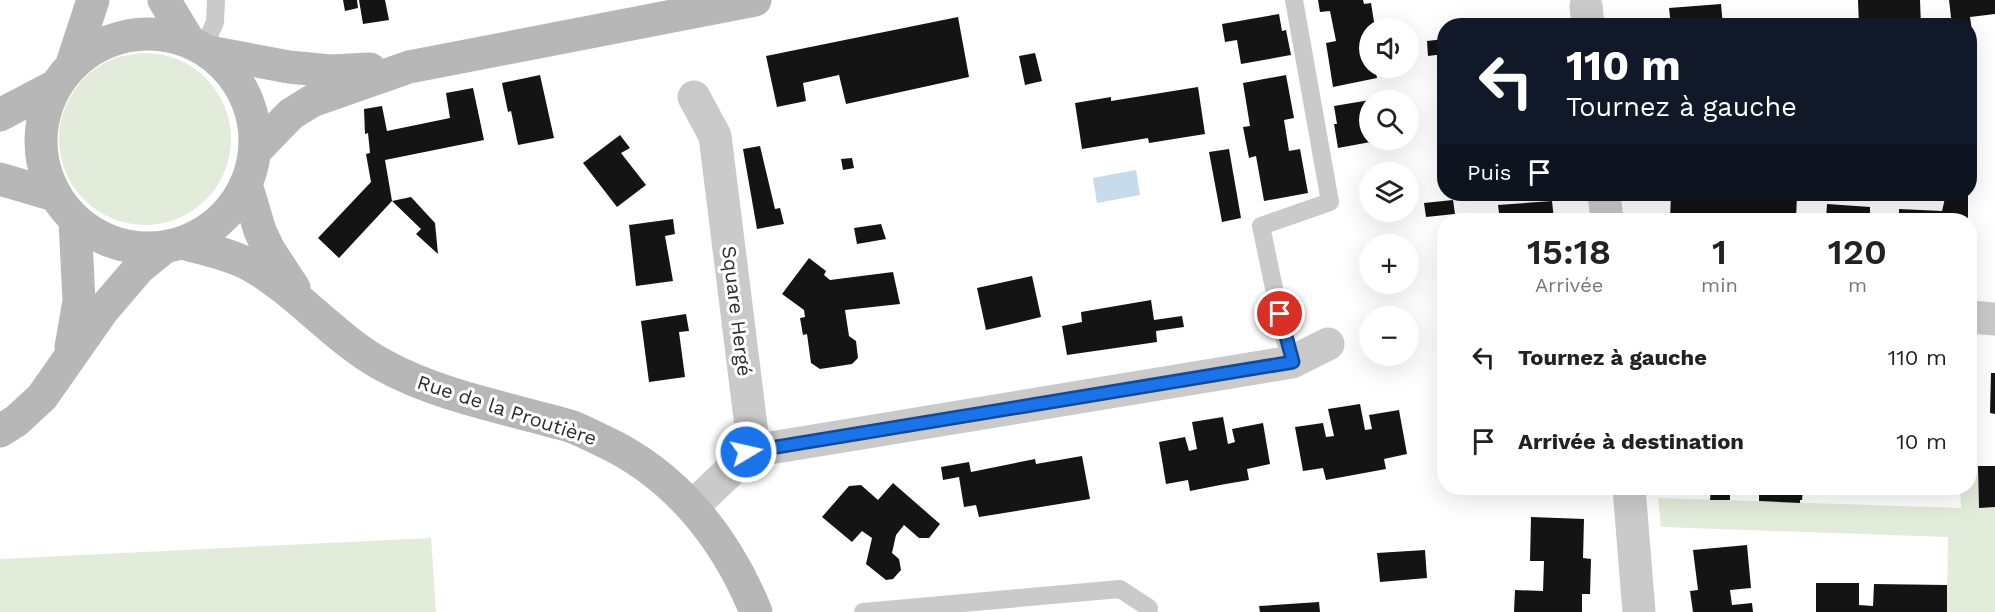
<!DOCTYPE html>
<html lang="fr">
<meta charset="utf-8">
<style>
body{margin:0;font-family:"Work Sans",sans-serif;background:#f2f2f2;color:#222;height:100vh;display:flex;flex-direction:column;font-size:22px;white-space:nowrap}
*{box-sizing:border-box;margin:0}
p{font-size:20px;color:#767676}
.icon{flex:none;width:33px;height:33px;fill:none;stroke:currentColor;stroke-width:2;stroke-linecap:round;stroke-linejoin:round}
.map{position:relative;flex:1;overflow:hidden}
.sheet{position:absolute;left:1437px;top:213px;width:540px;height:282px;display:flex;flex-direction:column;background:#fff;border-radius:24px;box-shadow:0 6px 24px #0002}
.sheet>*{flex:none}
.banner{position:absolute;left:1437px;top:18px;width:540px;height:183px;border-radius:24px;box-shadow:0 6px 24px #0002;background:#111827;color:#fff;overflow:hidden}
.buttons{position:absolute;left:1359px;top:18px;display:grid;gap:12px}
.buttons a{display:grid;place-items:center;width:60px;height:60px;border-radius:50%;background:#fff;box-shadow:0 6px 24px #0002;font-size:30px}
.pin{position:absolute;display:grid;place-items:center;width:51px;height:51px;color:#fff;margin:-26px;border:3px solid #fff;border-radius:50%;box-shadow:0 2px 6px #0007}
.me{position:absolute;width:66px;margin:-33px;rotate:81deg;stroke-linejoin:round;filter:drop-shadow(0 0 4px #0008)}
.turn{display:flex;align-items:center;gap:21px;height:126px;padding:0 30px;font-size:27px}
.turn .icon{width:78px;height:78px;stroke-width:2.5}
.turn b{display:block;font-size:42px;line-height:51px}
.then{display:flex;align-items:center;height:57px;padding:0 30px;background:#0003;gap:12px;font-size:22px}
.eta{display:flex;justify-content:space-evenly;align-items:center;height:102px;text-align:center}
.eta b{font-size:36px;font-weight:600;line-height:42px}
ul{padding:0;list-style:none}
li{display:flex;align-items:center;gap:18px;height:84px;padding:0 30px}
li div{flex:1}
li b{display:block;font-size:22px}
li em{font-style:normal}
.map>svg:first-child{display:block}
.green{fill:#e3ebdb}
.water{fill:#c7dbea}
.building{fill:#141414}
.lines{fill:none;stroke-linecap:round;stroke-linejoin:round}
.lane{stroke:#cacaca;stroke-width:18}
.street{stroke:#cacaca;stroke-width:33}
.secondary{stroke:#b7b7b7;stroke-width:33}
.route-casing{stroke:#114b97;stroke-width:15}
.route{stroke:#1a73e8;stroke-width:10}
.labels{text-anchor:middle;dominant-baseline:central;stroke-width:6;stroke-linejoin:round;paint-order:stroke}
.street-label{font-size:20px;fill:#2d2d2d;stroke:#fff}
</style>
<div class="map">
<svg width="1995" height="612" viewBox="0 0 1995 612">
<rect width="100%" height="100%" fill="#fff"/>
<path class="green" d="M59 139a86 86 0 1 1 172 0a86 86 0 1 1-172 0Z
M1970,345L1973,346L1979,507H1995V612H1947L1948,537L1661,527L1658,498L1961,508L1960,488H1970Z
M431,538L436,612H0V559Z"/>
<path class="water" d="M1136,170L1140,195L1097,203L1093,178Z"/>
<path class="building" d="M343,0H357L358,8L345,11Z
M359,0H385L389,20L363,24Z
M1318,0H1363L1364,4L1371,3L1375,28H1370V68H1375L1377,78L1333,87L1326,43L1336,41L1330,11L1320,12Z
M1858,0H1920L1921,26H1859Z
M1949,0H1995V14L1970,17L1974,46H1970V26H1952Z
M1721,4L1723,26H1671L1669,8Z
M1279,14L1282,31L1286,30L1291,55L1241,64L1237,40L1225,42L1222,24Z
M958,17L969,77L846,104L839,75L803,83L806,101L777,107L766,56Z
M1444,39V54L1428,56L1427,41Z
M1035,53L1042,81L1025,85L1019,56Z
M540,75L554,138L518,145L511,111L508,112L502,83Z
M1286,75L1294,118L1284,120L1289,151L1300,149L1308,193L1264,201L1256,156L1249,158L1243,127L1250,126L1243,83Z
M1198,87L1205,134L1149,143L1148,138L1082,149L1075,103L1111,97V101Z
M473,88L484,140L385,160L392,201L339,258L318,238L371,182L366,154L370,153L368,133L365,134L364,109L382,106L387,131L450,118L446,93Z
M1370,100V140L1376,141L1338,148L1334,124H1337L1334,106Z
M620,135L630,148L621,153L646,185L617,207L583,163Z
M760,146L775,209L780,208L784,224L757,229L743,149Z
M1229,149L1241,218L1222,222L1209,152Z
M852,158L854,168L843,170L841,159Z
M1671,194H1797L1796,220H1670Z
M1946,194H1968V220H1899V209L1942,211Z
M411,197L435,223L438,254L416,234L421,229L392,201Z
M1453,200L1455,214L1426,217L1424,203Z
M1552,201L1554,220H1500L1498,205Z
M1827,204L1870,207V220H1826Z
M673,219L675,234L665,236L673,281L636,286L629,225Z
M881,224L886,239L857,244L854,228Z
M809,258L826,271L824,275L830,280L893,272L900,304L845,310L849,336L856,341L858,358L852,364L820,369L811,363L807,334L803,335L800,318L805,317L804,310L782,294Z
M1032,276L1041,317L986,330L977,288Z
M1151,300L1154,320L1182,316L1184,327L1156,331L1157,342L1067,355L1062,326L1082,322L1081,312Z
M686,314L689,331L679,332L685,377L649,382L641,321Z
M1991,373H1995V414L1990,413Z
M1360,404L1365,430L1372,429L1369,415L1399,410L1407,454L1384,459L1386,469L1326,480L1323,468L1303,471L1295,427L1323,423L1326,437L1334,436L1328,409Z
M1223,417L1228,444L1235,442L1232,429L1263,423L1270,464L1247,469L1249,480L1220,485L1190,491L1188,480L1166,484L1159,442L1185,437L1189,451L1197,449L1192,422Z
M1082,456L1090,499L979,517L976,505L964,507L959,477L943,480L941,467L969,462L971,472L1035,459L1036,464Z
M1978,466H1995V507L1979,508Z
M893,483L940,524L929,538H919L904,525L896,535L892,553L899,559L901,570L893,579L886,580L866,564L872,538L862,531L852,542L822,517L849,486L861,485L878,500Z
M1711,488H1730V500H1710Z
M1759,488H1803L1802,500H1800V503L1759,501Z
M1531,517L1584,519L1583,558L1591,559L1590,594H1582V612H1514L1515,590L1543,591L1544,561H1530Z
M1747,545L1751,588L1730,590L1732,605L1752,603L1753,612H1693L1690,591L1698,590L1693,550Z
M1425,550L1427,578L1380,582L1377,553Z
M1816,583H1859V605L1873,606L1874,584L1947,585V612H1816Z
M1319,602L1320,612H1260L1259,606Z"/>
<g class="lines">
<path class="lane" d="M203,49L215,22L216,0
M1292,362L1284,336L1261,226L1330,202L1294,0
M863,612L1120,589L1149,608"/>
<path class="street" d="M1586,6L1588,26
M1604,194L1607,220
M1970,317L1995,319
M746,452L1292,362L1328,344
M1629,488L1639,612
M692,507L731,470L746,452L752,434L715,136L694,97"/>
<path class="secondary" d="M164,0L189,41
M41 141a107 107 0 1 1 214 0a107 107 0 1 1-214 0Z
M209,52L289,67L330,71L370,69
M72,64L93,0
M0,115L55,86
M255,151L291,114L312,101L409,67L755,0
M0,179L54,195
M246,184L260,231L269,250L294,288
M182,243C204,249 230,254 250,265C298,292 333,337 381,364C438,396 507,408 570,426C581,430 592,436 603,441C676,475 726,538 756,612
M71,347L79,301L75,221
M0,431L16,421L42,397L103,310L139,268L165,247"/>
</g>
<g class="lines">
<g class="route-casing">
<path id="route" d="M746,452L1293,362L1280,314"/>
</g>
<use href="#route" class="route"/>
</g>
<g class="labels">
<g class="street-label">
<text transform="translate(737 311) rotate(83)">Square Hergé</text>
<text transform="translate(507 410) rotate(18)">Rue de la Proutière</text>
</g>
</g>
</svg>
<div class="buttons">
<a><svg class="icon" aria-label="sound" viewBox="0 0 24 24"><path d="M4 9h4l5-4v14l-5-4H4zM17 9q2 3 0 6"/></svg></a>
<a><svg class="icon" aria-label="search" viewBox="0 0 24 24"><circle cx="10" cy="10" r="6"/><path d="M15 15l6 6"/></svg></a>
<a><svg class="icon" aria-label="layers" viewBox="0 0 24 24"><path d="M12 4l9 5-9 5-9-5zM3 14l9 5 9-5"/></svg></a>
<a>+</a>
<a>−</a>
</div>
<div class="pin" style="left:1280px;top:314px;background:#d93025"><svg class="icon" aria-label="arrive" viewBox="0 0 24 24"><path d="M6 21V4h12l-3 4 3 4H6"/></svg></div>
<svg class="me" style="left:746px;top:452px" viewBox="-20 -20 40 40"><circle r="17" fill="#1a73e8" stroke="#fff" stroke-width="3"/><path d="M0-11L8 9 0 5-8 9z" fill="#fff"/></svg>
<div class="banner">
<div class="turn"><svg class="icon" aria-label="left" viewBox="0 0 24 24"><path d="M17 20v-9H6M10 6l-5 5 5 5"/></svg><div><b>110 m</b>Tournez à gauche</div></div>
<div class="then">Puis<svg class="icon" aria-label="arrive" viewBox="0 0 24 24"><path d="M6 21V4h12l-3 4 3 4H6"/></svg></div>
</div>
<section class="sheet">
<div class="eta">
<div><b>15:18</b><p>Arrivée</p></div>
<div><b>1</b><p>min</p></div>
<div><b>120</b><p>m</p></div>
</div>
<ul>
<li><svg class="icon" aria-label="left" viewBox="0 0 24 24"><path d="M17 20v-9H6M10 6l-5 5 5 5"/></svg><div><b>Tournez à gauche</b></div><em>110 m</em></li>
<li><svg class="icon" aria-label="arrive" viewBox="0 0 24 24"><path d="M6 21V4h12l-3 4 3 4H6"/></svg><div><b>Arrivée à destination</b></div><em>10 m</em></li>
</ul>
</section>
</div>
